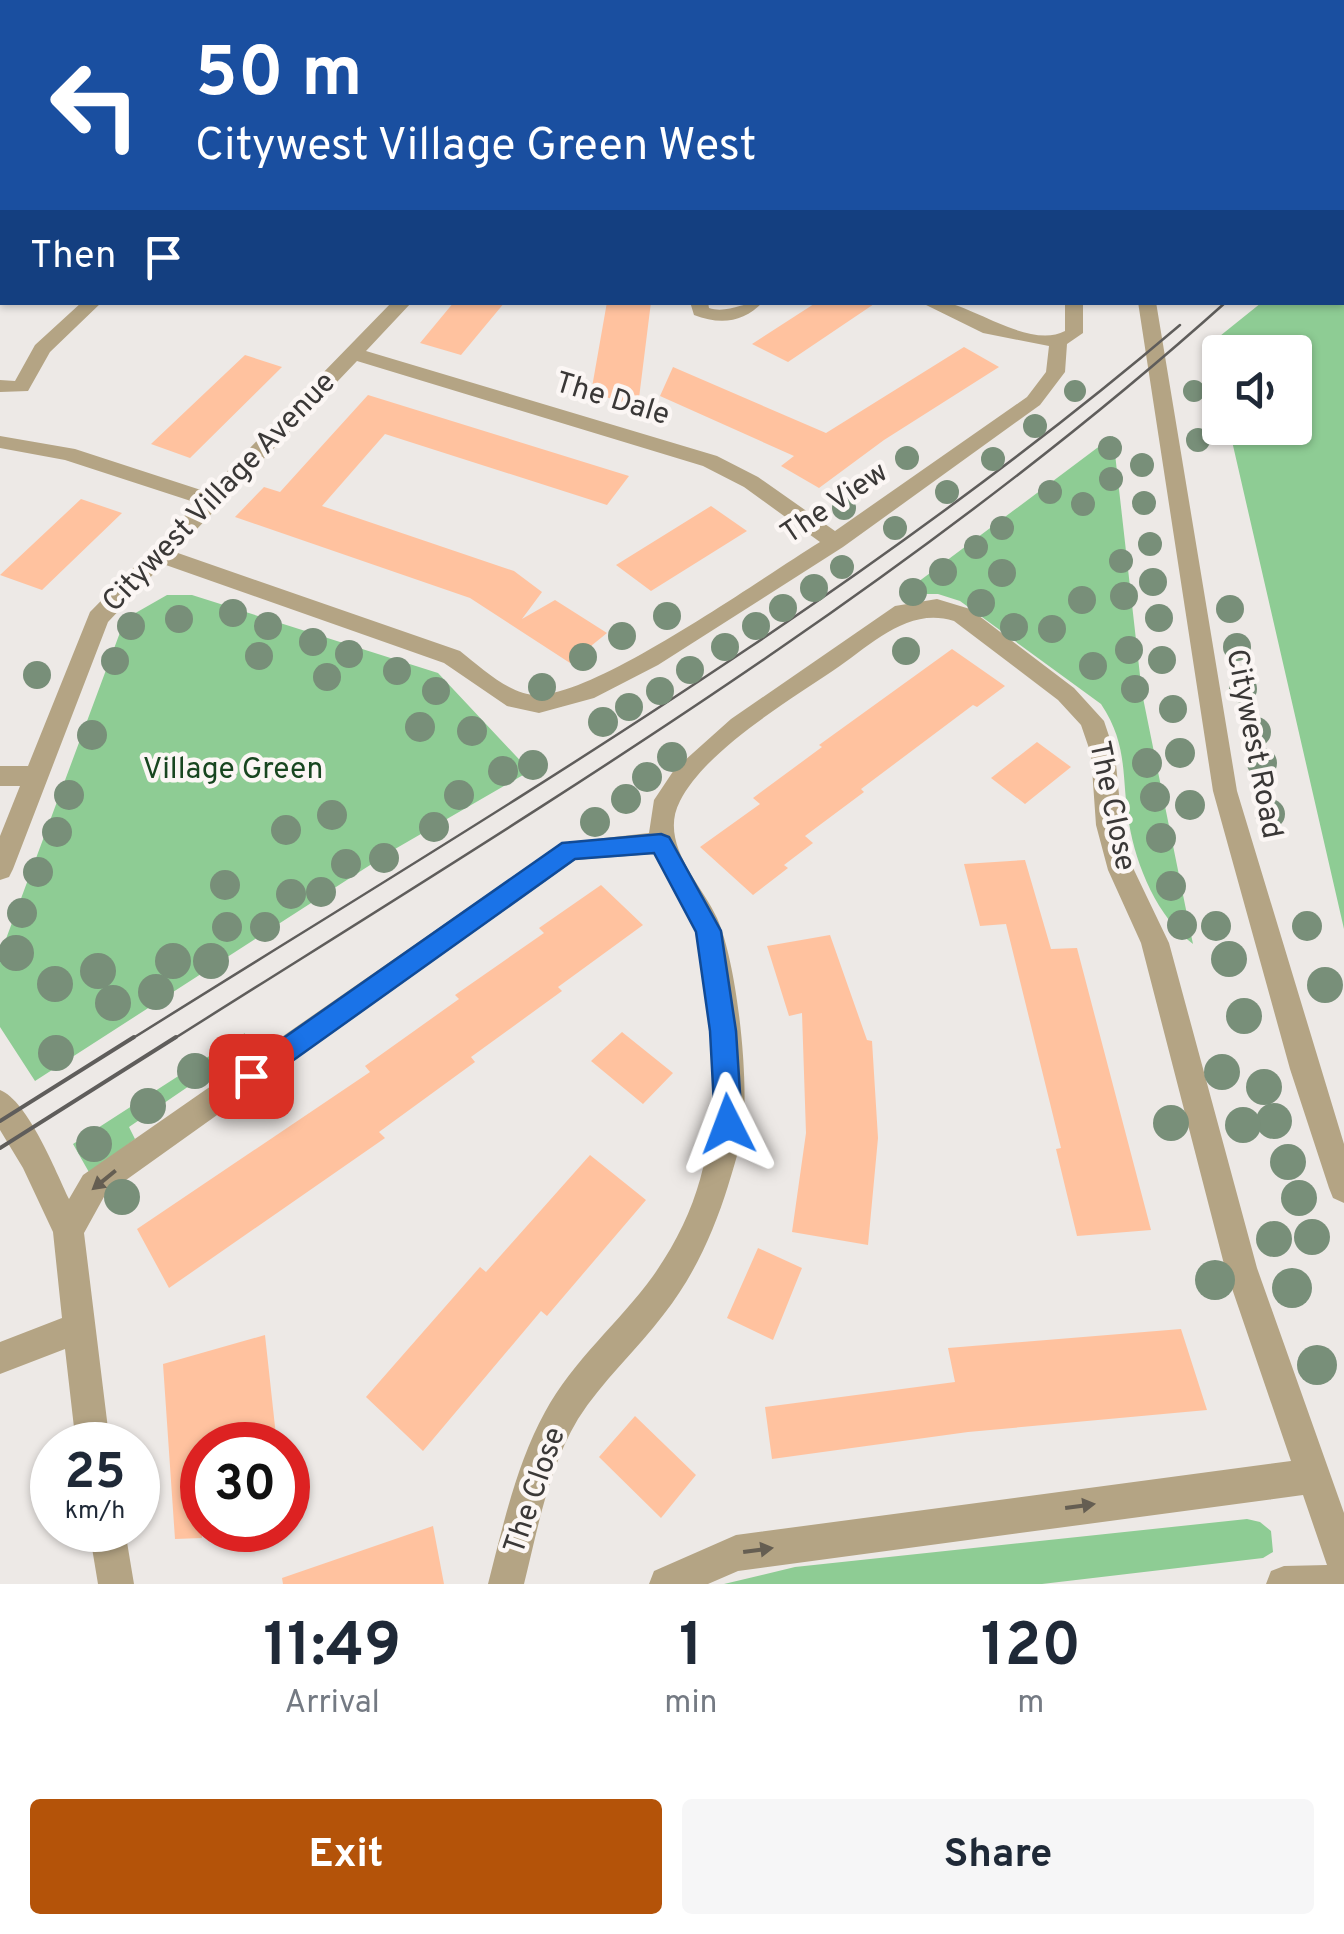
<!DOCTYPE html>
<style>
body{margin:0;font-family:Overpass,sans-serif;background:#f6f6f7;color:#1f2937;height:100vh;display:flex;flex-direction:column;font-size:38px;white-space:nowrap}
*{box-sizing:border-box;margin:0}
p{font-size:32px;color:#747a83}
.icon{flex:none;width:55px;height:55px;fill:none;stroke:currentColor;stroke-width:2;stroke-linecap:round;stroke-linejoin:round}
.map{position:relative;height:1584px;overflow:hidden}
.side{display:flex;flex-direction:column;background:#fff;flex:1}
.side>*{flex:none}
.top-card{position:absolute;left:0px;top:0px;width:1345px;height:305px;box-shadow:0 2px 8px #0004;background:#1a4fa0;color:#fff;overflow:hidden}
.buttons{position:absolute;left:1202px;top:335px;display:grid;gap:20px}
.buttons a{display:grid;place-items:center;width:110px;height:110px;border-radius:10px;background:#fff;box-shadow:0 2px 8px #0004;font-size:50px}
.speed{position:absolute;left:30px;top:1422px;display:flex;gap:20px;font-size:50px;font-weight:700;text-align:center}
.speed>*{display:grid;place-content:center;width:130px;height:130px;border-radius:50%;background:#fff;box-shadow:0 2px 8px #0004;line-height:1}
.speed small{font-size:25px;font-weight:400}
.speed .limit{border:15px solid #d22;background:#fff;color:#111}
.pin{position:absolute;display:grid;place-items:center;width:85px;height:85px;color:#fff;margin:-42px;border-radius:20px;box-shadow:0 5px 15px #0006}
.me{position:absolute;width:110px;margin:-55px;rotate:357deg;stroke-linejoin:round;filter:drop-shadow(0 0 8px #0008)}
.turn{display:flex;align-items:center;gap:35px;height:210px;padding:0 30px;font-size:45px}
.turn .icon{width:130px;height:130px;stroke-width:2.5}
.turn b{display:block;font-size:70px;line-height:85px}
.then{display:flex;align-items:center;height:95px;padding:0 30px;background:#0003;gap:20px;font-size:38px}
.eta{display:flex;justify-content:space-evenly;align-items:center;height:170px;text-align:center}
.eta b{font-size:60px;font-weight:700;line-height:70px}
.button{display:flex;gap:20px;margin-top:auto;padding:20px 30px}
.button a{flex:1;height:115px;border-radius:10px;background:#b45309;color:#fff;font-size:40px;font-weight:700;line-height:115px;text-align:center}
.button a+a{background:#f6f6f7;color:#1f2937}
.map>svg:first-child{display:block}
.green{fill:#8ecc94}
.lines{fill:none;stroke-linecap:round;stroke-linejoin:round}
.stream{fill:#b5d1f9;fill-rule:evenodd}
.building{fill:#ffc29f}
.minor{fill:#b4a484;fill-rule:evenodd}
.tram-far1{stroke:#5f5d5b;stroke-width:2.5}
.tram{stroke:#5f5d5b;stroke-width:4}
.tree{fill:#788f79}
.oneway{fill:#655e52}
.route{fill:#1a73e8;stroke:#114b97;stroke-width:2.5}
.labels{text-anchor:middle;dominant-baseline:central;stroke-width:9;stroke-linejoin:round;paint-order:stroke}
.street-label{font-size:30px;fill:#3a3837;stroke:#fbf6f4}
.park-label{font-size:30px;fill:#184620;stroke:#fbf6f4}
</style>
<div class="map">
<svg width="1344" height="1584" viewBox="0 0 1344 1584">
<rect width="100%" height="100%" fill="#ede9e6"/>
<path class="green" d="M1344,234V929L1229,428H1295V352H1220V390L1210,344L1261,303L1342,302Z
M1113,436L1142,693L1193,944C1158,918 1136,866 1129,823C1121,777 1129,746 1101,704L960,601L938,594H902Z
M167,595H192L438,673L530,771L395,849L35,1081L0,1027V955L125,619Z
M245,1033L235,1070L224,1082L214,1069L129,1127L135,1139L90,1174L73,1144Z
M1247,1519L1260,1522L1271,1531L1273,1552L1263,1558L1042,1584H724L795,1567Z"/>
<g class="lines">
<path class="stream" d="M1342,249L1344,250V256H1342Z"/>
</g>
<path class="building" d="M454,302H505L461,355L420,343Z
M607,302H651L638,406L591,393Z
M817,302H877L788,362L752,344Z
M964,347L999,367L884,440L819,488L781,466L794,456L660,396L673,367L826,433Z
M245,355L282,367L190,458L151,444Z
M368,395L629,476L607,505L385,434L322,506L514,571L542,592L522,619L555,600L607,633L570,663L470,598L235,517L264,487L280,492Z
M81,499L122,513L42,590L0,575Z
M711,506L747,531L651,591L616,565Z
M952,649L1005,686L977,707L973,705L861,789L864,792L805,836L813,843L784,865L788,868L753,895L700,847L760,804L753,798L822,747L819,745Z
M1037,742L1071,767L1025,804L991,778Z
M1025,860L1051,949L1077,948L1151,1230L1077,1236L1056,1149L1061,1148L1006,924L980,926L964,864Z
M601,885L643,925L558,987L562,991L471,1057L475,1062L379,1132L385,1138L169,1288L137,1229L370,1072L365,1066L459,999L455,995L544,933L539,928Z
M830,935L867,1040L872,1041L878,1138L868,1245L792,1232L806,1133L802,1013L789,1016L767,946Z
M622,1032L673,1073L643,1104L591,1061Z
M590,1155L646,1200L547,1316L541,1311L423,1451L366,1397L480,1267L486,1272Z
M758,1248L802,1268L773,1340L727,1318Z
M1181,1329L1207,1410L968,1432L772,1459L765,1407L955,1382L948,1348Z
M265,1335L277,1445H202V1538L175,1539L163,1364Z
M635,1416L696,1475L661,1518L599,1457Z
M433,1526L444,1584H283L282,1578Z"/>
<g class="lines">
<path class="minor" d="M405,0H419V2H405Z
M651,0H666L667,2H653Z
M800,0H814V2H800Z
M1093,0H1107L1108,2H1094Z
M1342,37H1344V45H1342Z
M2,142V152L0,153V143Z
M82,302H102L50,352L28,391L0,392V380L15,381L35,345Z
M392,302H412L366,351L717,456L758,477L835,531L1027,397L1046,372L1049,346L983,333L920,302C928,302 937,301 944,302C977,308 1031,349 1065,331V302H1083V333L1067,344L1065,372L1040,405L843,547L658,665L594,698L539,713L507,706L444,663L163,564L108,622L13,869L9,877L0,880V836L20,786H0V766H28L90,612L197,503L65,460L0,448V436L75,449L207,492ZM357,361L703,466L744,487L820,542C760,579 602,692 539,695C510,696 482,668 460,651L175,552Z
M690,302H708L709,308C727,314 743,302 763,302C743,323 720,325 694,315Z
M1138,302H1156L1237,791L1344,1144V1203L1333,1198L1329,1188L1290,1069L1213,791Z
M937,599L970,609L1074,688L1104,721L1115,754L1122,825L1134,870L1169,943L1257,1268L1344,1513V1584H1266L1271,1571L1284,1566L1327,1565L1303,1495L738,1571L708,1584H649L654,1571L736,1535L1291,1461L1225,1268L1141,943L1108,870L1096,825L1091,754L1081,725L1058,700L954,621C908,606 871,645 834,670C787,702 706,750 680,801C658,843 701,883 717,918C737,963 749,1078 743,1127C740,1147 734,1167 728,1186C714,1231 694,1276 664,1314C637,1350 602,1381 578,1419C548,1469 538,1528 524,1584H488C503,1526 516,1465 545,1412C573,1360 619,1323 653,1276C714,1190 718,1110 708,1009C705,982 704,952 694,927C684,901 666,879 654,854L575,860L105,1195L84,1233L110,1445H76L65,1349L0,1374V1342L62,1318L53,1232L23,1168L0,1130V1090C28,1101 56,1172 69,1199L83,1175L561,843L649,833L654,800L674,770L731,719L895,606Z
M89,1530H125L134,1584H98Z"/>
<path class="tram-far1" d="M130,1040C489,815 857,600 1180,325
M172,1040C534,811 906,589 1226,302"/>
<path class="tram" d="M0,1121L134,1037
M0,1148L176,1037"/>
</g>
<g class="tree">
<circle cx="1075" cy="391" r="11"/>
<circle cx="1194" cy="391" r="11"/>
<circle cx="1035" cy="426" r="12"/>
<circle cx="1198" cy="440" r="12"/>
<circle cx="1110" cy="448" r="12"/>
<circle cx="907" cy="458" r="12"/>
<circle cx="993" cy="459" r="12"/>
<circle cx="1142" cy="465" r="12"/>
<circle cx="1111" cy="479" r="12"/>
<circle cx="947" cy="492" r="12"/>
<circle cx="1050" cy="492" r="12"/>
<circle cx="1144" cy="503" r="12"/>
<circle cx="1083" cy="504" r="12"/>
<circle cx="844" cy="508" r="12"/>
<circle cx="895" cy="528" r="12"/>
<circle cx="1002" cy="528" r="12"/>
<circle cx="1150" cy="544" r="12"/>
<circle cx="976" cy="547" r="12"/>
<circle cx="1121" cy="561" r="12"/>
<circle cx="842" cy="567" r="12"/>
<circle cx="943" cy="572" r="14"/>
<circle cx="1002" cy="573" r="14"/>
<circle cx="1153" cy="582" r="14"/>
<circle cx="814" cy="588" r="14"/>
<circle cx="913" cy="592" r="14"/>
<circle cx="1124" cy="596" r="14"/>
<circle cx="1082" cy="600" r="14"/>
<circle cx="981" cy="603" r="14"/>
<circle cx="783" cy="608" r="14"/>
<circle cx="1230" cy="609" r="14"/>
<circle cx="233" cy="613" r="14"/>
<circle cx="667" cy="616" r="14"/>
<circle cx="1159" cy="618" r="14"/>
<circle cx="179" cy="619" r="14"/>
<circle cx="131" cy="626" r="14"/>
<circle cx="268" cy="626" r="14"/>
<circle cx="756" cy="626" r="14"/>
<circle cx="1014" cy="627" r="14"/>
<circle cx="1052" cy="629" r="14"/>
<circle cx="622" cy="636" r="14"/>
<circle cx="313" cy="642" r="14"/>
<circle cx="725" cy="647" r="14"/>
<circle cx="1237" cy="647" r="14"/>
<circle cx="1129" cy="650" r="14"/>
<circle cx="906" cy="651" r="14"/>
<circle cx="349" cy="654" r="14"/>
<circle cx="259" cy="656" r="14"/>
<circle cx="583" cy="657" r="14"/>
<circle cx="1162" cy="660" r="14"/>
<circle cx="115" cy="661" r="14"/>
<circle cx="1093" cy="666" r="14"/>
<circle cx="690" cy="670" r="14"/>
<circle cx="397" cy="671" r="14"/>
<circle cx="37" cy="675" r="14"/>
<circle cx="327" cy="677" r="14"/>
<circle cx="542" cy="687" r="14"/>
<circle cx="1135" cy="689" r="14"/>
<circle cx="1243" cy="689" r="14"/>
<circle cx="436" cy="691" r="14"/>
<circle cx="660" cy="691" r="14"/>
<circle cx="629" cy="707" r="14"/>
<circle cx="1173" cy="709" r="14"/>
<circle cx="603" cy="722" r="15"/>
<circle cx="420" cy="727" r="15"/>
<circle cx="472" cy="731" r="15"/>
<circle cx="1256" cy="732" r="15"/>
<circle cx="92" cy="735" r="15"/>
<circle cx="1180" cy="753" r="15"/>
<circle cx="672" cy="757" r="15"/>
<circle cx="1147" cy="763" r="15"/>
<circle cx="1262" cy="763" r="15"/>
<circle cx="533" cy="765" r="15"/>
<circle cx="503" cy="771" r="15"/>
<circle cx="647" cy="777" r="15"/>
<circle cx="69" cy="795" r="15"/>
<circle cx="459" cy="795" r="15"/>
<circle cx="1155" cy="797" r="15"/>
<circle cx="626" cy="799" r="15"/>
<circle cx="1190" cy="805" r="15"/>
<circle cx="1270" cy="814" r="15"/>
<circle cx="332" cy="815" r="15"/>
<circle cx="595" cy="822" r="15"/>
<circle cx="434" cy="827" r="15"/>
<circle cx="286" cy="830" r="15"/>
<circle cx="57" cy="832" r="15"/>
<circle cx="1161" cy="838" r="15"/>
<circle cx="384" cy="858" r="15"/>
<circle cx="346" cy="864" r="15"/>
<circle cx="38" cy="872" r="15"/>
<circle cx="225" cy="885" r="15"/>
<circle cx="1171" cy="886" r="15"/>
<circle cx="321" cy="892" r="15"/>
<circle cx="291" cy="894" r="15"/>
<circle cx="22" cy="913" r="15"/>
<circle cx="1182" cy="925" r="15"/>
<circle cx="1216" cy="926" r="15"/>
<circle cx="1307" cy="926" r="15"/>
<circle cx="227" cy="927" r="15"/>
<circle cx="265" cy="927" r="15"/>
<circle cx="16" cy="953" r="18"/>
<circle cx="1229" cy="959" r="18"/>
<circle cx="173" cy="961" r="18"/>
<circle cx="211" cy="961" r="18"/>
<circle cx="98" cy="971" r="18"/>
<circle cx="55" cy="984" r="18"/>
<circle cx="1325" cy="985" r="18"/>
<circle cx="156" cy="992" r="18"/>
<circle cx="113" cy="1003" r="18"/>
<circle cx="1244" cy="1016" r="18"/>
<circle cx="56" cy="1053" r="18"/>
<circle cx="230" cy="1069" r="18"/>
<circle cx="195" cy="1071" r="18"/>
<circle cx="1222" cy="1072" r="18"/>
<circle cx="1264" cy="1087" r="18"/>
<circle cx="148" cy="1106" r="18"/>
<circle cx="1274" cy="1121" r="18"/>
<circle cx="1171" cy="1123" r="18"/>
<circle cx="1243" cy="1125" r="18"/>
<circle cx="94" cy="1144" r="18"/>
<circle cx="1288" cy="1162" r="18"/>
<circle cx="122" cy="1197" r="18"/>
<circle cx="1299" cy="1198" r="18"/>
<circle cx="1312" cy="1237" r="18"/>
<circle cx="1274" cy="1239" r="18"/>
<circle cx="1215" cy="1280" r="20"/>
<circle cx="1292" cy="1288" r="20"/>
<circle cx="1317" cy="1365" r="20"/>
</g>
<defs><path id="oneway-solid" d="M-6-.8H1V-3.2L6.5 0L1 3.2V.8H-6Z" transform="scale(2.5)"/></defs>
<g class="oneway">
<use href="#oneway-solid" transform="translate(104 1180) rotate(141)"/>
<use href="#oneway-solid" transform="translate(1080 1506) rotate(-8)"/>
<use href="#oneway-solid" transform="translate(758 1550) rotate(-8)"/>
</g>
<path class="route" d="M661,834L669,837L721,931L736,1031L742,1124L738,1133L728,1137L719,1133L715,1124L710,1031L696,932L654,853L575,859L260,1084L251,1088L242,1084L238,1076L242,1067L562,843Z"/>
<g class="labels">
<g class="street-label">
<text transform="translate(612 400) rotate(17)">The Dale</text>
<text transform="translate(220 493) rotate(-46)">Citywest Village Avenue</text>
<text transform="translate(835 504) rotate(-34)">The View</text>
<text transform="translate(1253 744) rotate(79)">Citywest Road</text>
<text transform="translate(1111 806) rotate(78)">The Close</text>
<text transform="translate(536 1491) rotate(-71)">The Close</text>
</g>
<g class="park-label">
<text x="233" y="770">Village Green</text>
</g>
</g>
</svg>
<div class="buttons">
<a><svg class="icon" aria-label="sound" viewBox="0 0 24 24"><path d="M4 9h4l5-4v14l-5-4H4zM17 9q2 3 0 6"/></svg></a>
</div>
<div class="speed"><div>25<small>km/h</small></div><div class="limit">30</div></div>
<div class="pin" style="left:251px;top:1076px;background:#d93025"><svg class="icon" aria-label="arrive" viewBox="0 0 24 24"><path d="M6 21V4h12l-3 4 3 4H6"/></svg></div>
<svg class="me" style="left:728px;top:1124px" viewBox="-20 -20 40 40"><path d="M0-17L14 15 0 8-14 15z" fill="#1a73e8" stroke="#fff" stroke-width="4"/></svg>
<div class="top-card">
<div class="turn"><svg class="icon" aria-label="left" viewBox="0 0 24 24"><path d="M17 20v-9H6M10 6l-5 5 5 5"/></svg><div><b>50 m</b>Citywest Village Green West</div></div>
<div class="then">Then<svg class="icon" aria-label="arrive" viewBox="0 0 24 24"><path d="M6 21V4h12l-3 4 3 4H6"/></svg></div>
</div>
</div>
<section class="side">
<div class="eta">
<div><b>11:49</b><p>Arrival</p></div>
<div><b>1</b><p>min</p></div>
<div><b>120</b><p>m</p></div>
</div>
<div class="button"><a>Exit</a><a>Share</a></div>
</section>
